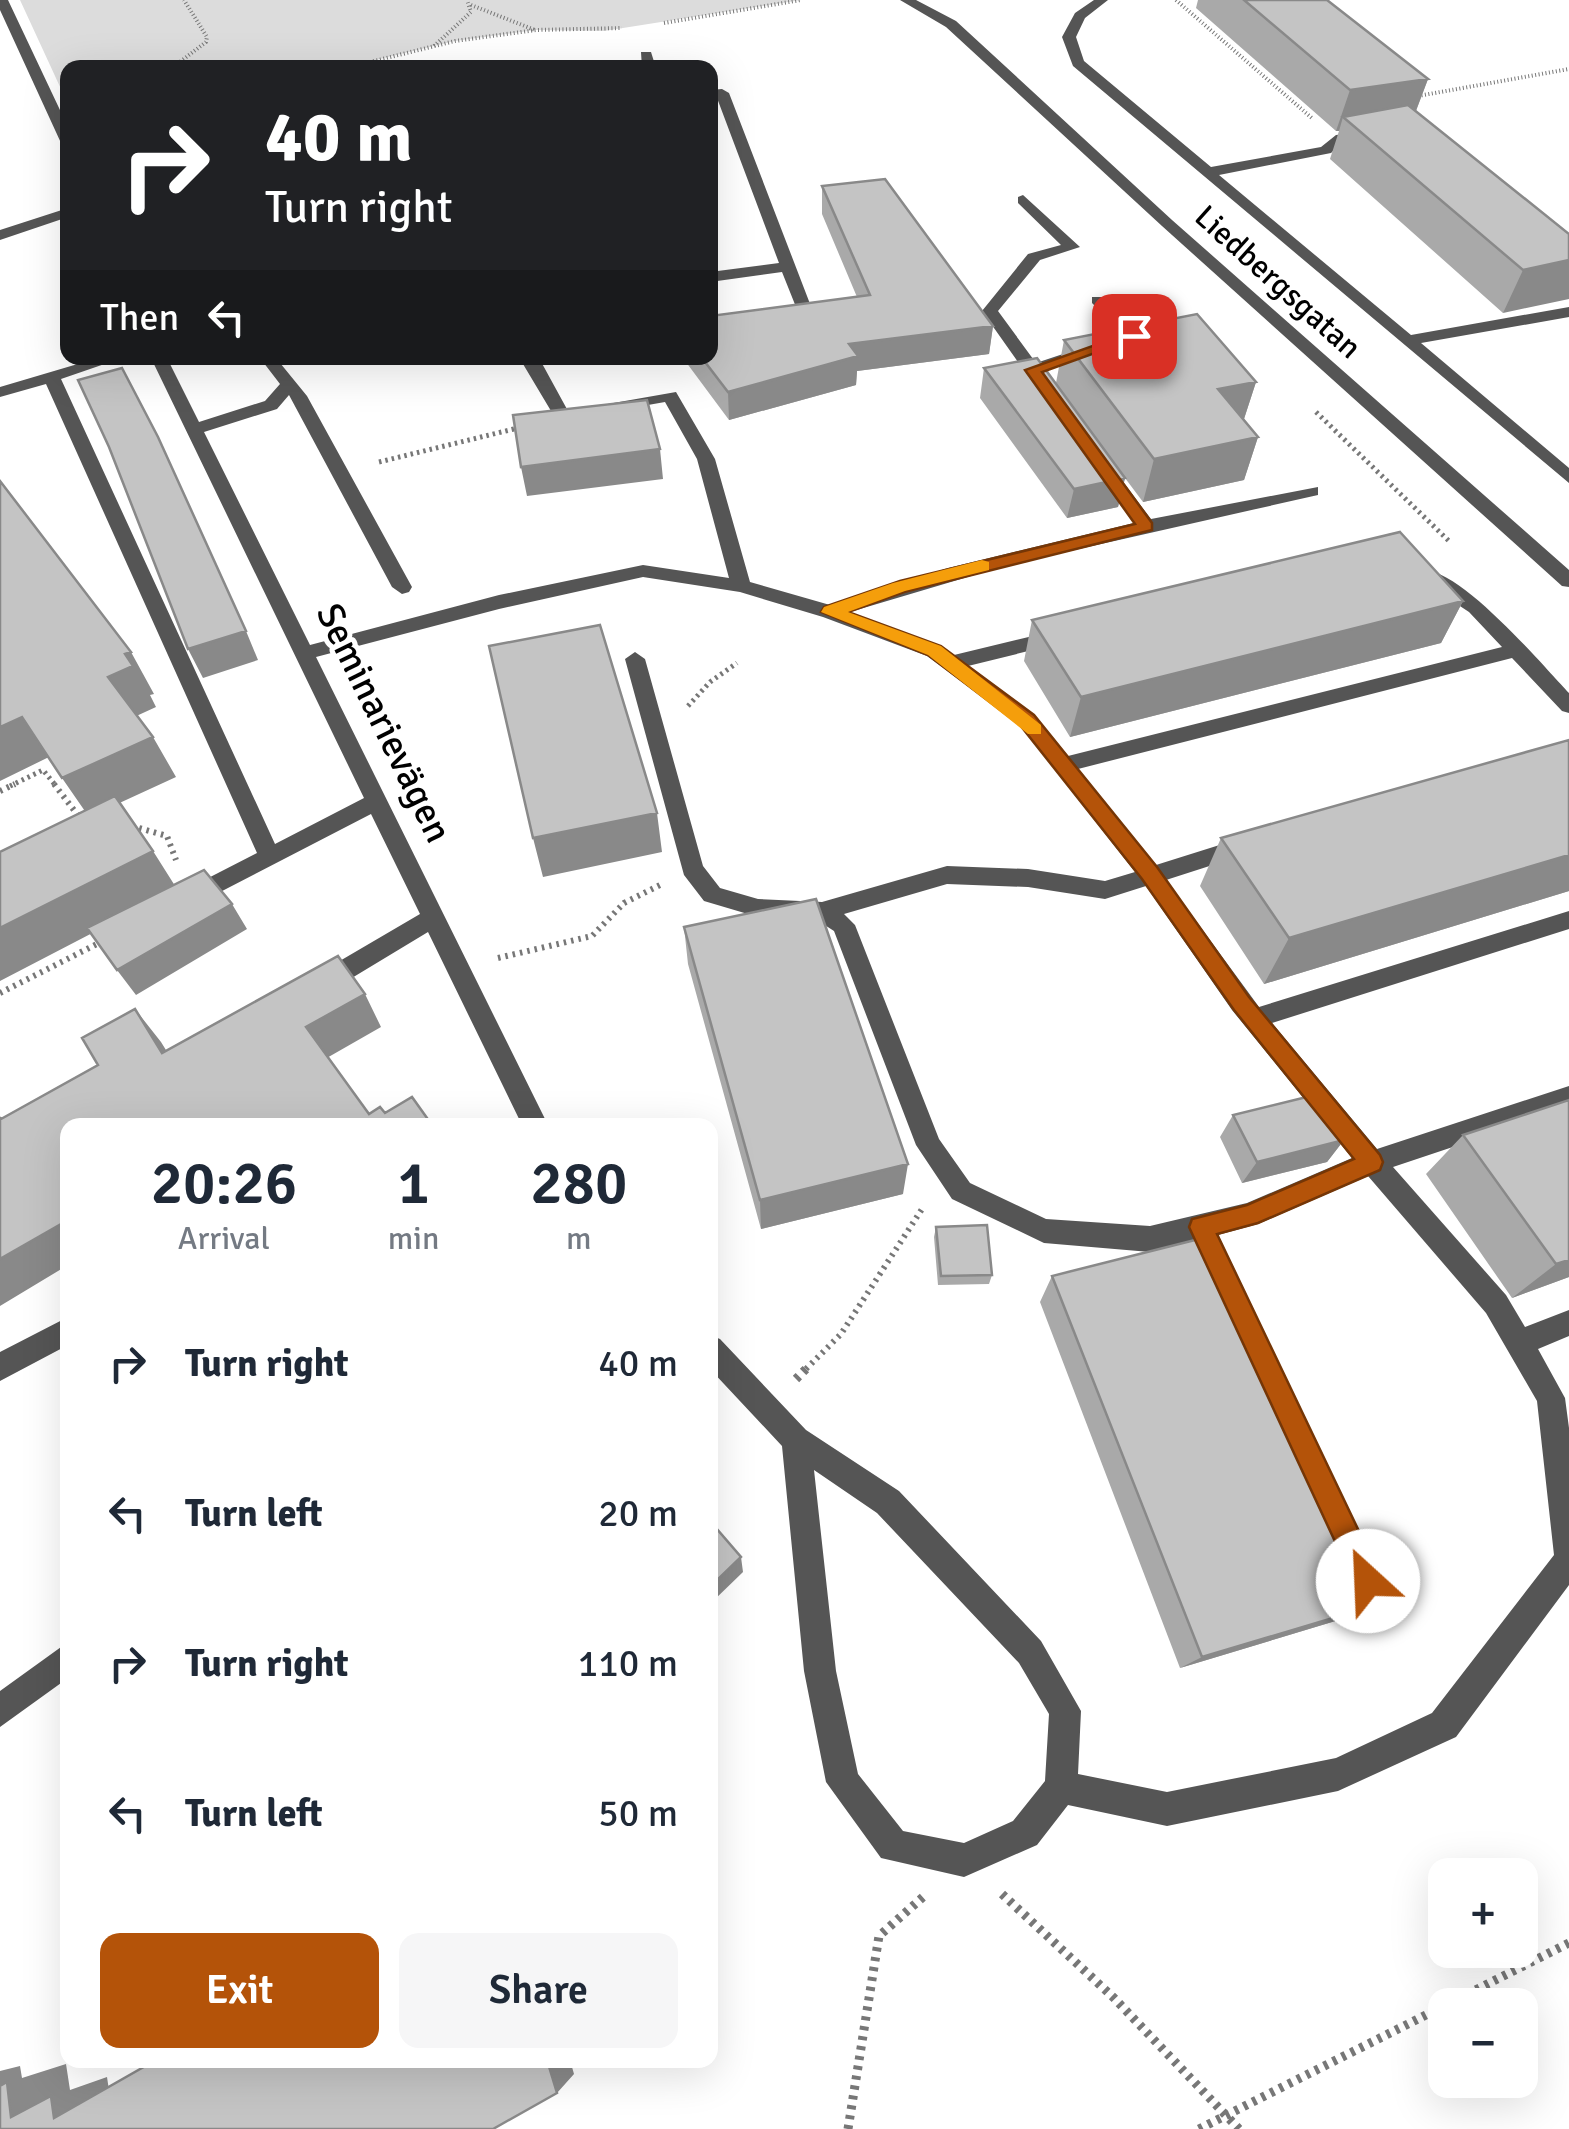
<!DOCTYPE html>
<meta charset="utf-8">
<style>
body{margin:0;font-family:Signika,sans-serif;background:#f6f6f7;color:#1f2937;height:100vh;display:flex;flex-direction:column;font-size:38px;white-space:nowrap}
*{box-sizing:border-box;margin:0}
p{font-size:32px;color:#747a83}
.icon{flex:none;width:55px;height:55px;fill:none;stroke:currentColor;stroke-width:2;stroke-linecap:round;stroke-linejoin:round}
.map{position:relative;flex:1;overflow:hidden}
.sheet{position:absolute;left:60px;top:1118px;width:658px;height:950px;display:flex;flex-direction:column;background:#fff;border-radius:20px;box-shadow:0 10px 40px #0002}
.sheet>*{flex:none}
.hud{position:absolute;left:60px;top:60px;width:658px;height:305px;border-radius:20px;box-shadow:0 10px 40px #0002;background:#202124;color:#fff;overflow:hidden}
.fabs{position:absolute;left:1428px;top:1858px;display:grid;gap:20px}
.fabs a{display:grid;place-items:center;width:110px;height:110px;border-radius:20px;background:#fff;box-shadow:0 10px 40px #0002;font-size:50px}
.pin{position:absolute;display:grid;place-items:center;width:85px;height:85px;color:#fff;margin:-42px;border-radius:20px;box-shadow:0 5px 15px #0006}
.me{position:absolute;width:110px;margin:-55px;rotate:335deg;stroke-linejoin:round;filter:drop-shadow(0 0 8px #0008)}
.turn{display:flex;align-items:center;gap:35px;height:210px;padding:0 40px;font-size:45px}
.turn .icon{width:130px;height:130px;stroke-width:2.5}
.turn b{display:block;font-size:70px;line-height:85px}
.then{display:flex;align-items:center;height:95px;padding:0 40px;background:#0003;gap:20px;font-size:38px}
.eta{display:flex;justify-content:space-evenly;align-items:center;height:170px;text-align:center}
.eta b{font-size:60px;font-weight:600;line-height:70px}
.button{display:flex;gap:20px;margin-top:auto;padding:20px 40px}
.button a{flex:1;height:115px;border-radius:20px;background:#b45309;color:#fff;font-size:40px;font-weight:600;line-height:115px;text-align:center}
.button a+a{background:#f6f6f7;color:#1f2937}
ul{padding:0;list-style:none}
li{display:flex;align-items:center;gap:30px;height:150px;padding:0 40px}
li div{flex:1}
li b{display:block;font-size:38px}
li em{font-style:normal}
.map>svg:first-child{display:block}
.green{fill:#dcdcdc}
.lines{fill:none;stroke-linecap:round;stroke-linejoin:round}
.path-far3{stroke:#777;stroke-width:4;stroke-dasharray:1 2.5;stroke-linecap:butt}
.path-far2{stroke:#777;stroke-width:5;stroke-dasharray:2.5 4;stroke-linecap:butt}
.path-far1{stroke:#777;stroke-width:6;stroke-dasharray:2.5 5;stroke-linecap:butt}
.path{stroke:#777;stroke-width:9;stroke-dasharray:4 6;stroke-linecap:butt}
.minor{fill:#555;fill-rule:evenodd}
.wall{fill:#a9a9a9}
.shaded-wall{fill:#898989}
.building{fill:#c4c4c4;stroke:#898989;stroke-width:2.5}
.route{fill:#b45309;stroke:#753606;stroke-width:2.5}
.slow{fill:#f59e0b}
.labels{text-anchor:middle;dominant-baseline:central;stroke-width:10;stroke-linejoin:round;paint-order:stroke}
.far-street-label{font-size:32px;fill:#000;stroke:#fff}
.street-label{font-size:38px;fill:#000;stroke:#fff}
</style>
<div class="map">
<svg width="1569" height="2129" viewBox="0 0 1569 2129">
<rect width="100%" height="100%" fill="#fff"/>
<path class="green" d="M20,0H801L604,31L536,30L455,41L346,67L68,68L67,102Z"/>
<g class="lines">
<path class="path-far3" d="M1176,0L1313,119
M471,5L535,30
M664,23L801,0
M434,46L471,12L467,0
M172,68L206,42L207,37L184,0
M346,68L455,41L536,30L622,28
M1418,96L1569,69"/>
<path class="path-far2" d="M1316,412L1451,543
M379,462L522,427
M688,706L710,682L737,663
M10,786L43,770L56,786"/>
<path class="path-far1" d="M54,784L80,818
M0,791L15,784
M132,826L167,836L176,860
M498,958L592,936L624,903L660,885
M0,993L99,943
M806,1369L841,1334L922,1209"/>
<path class="path" d="M796,1379L809,1366
M1002,1894L1114,1998L1239,2129
M848,2129L879,1936L923,1897
M1199,2129L1569,1943"/>
<path class="minor" d="M0,0H8L68,127V147L61,143L0,10Z
M900,0H916L956,21L1172,220L1569,570V587L1562,586L1162,226L946,27Z
M1094,0H1108L1085,18L1076,37L1084,61L1211,167L1321,147L1336,135L1373,131V137L1341,143L1331,153L1219,175L1411,335L1569,307V317L1421,343L1569,468V483L1073,66L1062,37L1075,13Z
M641,52H651L656,68H642Z
M722,89L729,93L812,309L810,312H798L782,272L710,282V272L779,263L717,98H710V90Z
M1023,195L1080,247L1040,260L998,311L1036,363L1123,334L1092,303V297H1104L1142,336L1043,372L1052,385L1043,390L1037,389L982,311L1028,254L1061,245L1018,203V197Z
M68,208V217L0,240V230Z
M98,358H122L61,379L275,844L364,798L151,358H167L199,422L265,401L280,384L260,358H276L307,396L412,587L409,592L402,594L392,587L289,395L277,409L204,432L310,645L499,595L643,565L729,578L697,459L665,402L557,421L523,364V358H539L568,411L676,392L715,459L750,582L830,605L948,568L1134,523L1093,466L1102,460L1108,462L1151,519L1318,487V495L1008,565L850,612L941,646L954,655L1058,630L1065,632V642L968,666L1034,715L1068,756L1502,647L1469,612L1422,581V571C1457,564 1544,667 1569,693V713L1562,711L1512,658L1078,769L1156,865L1245,837L1253,840L1256,846L1253,852L1166,880L1259,1007L1569,911V929L1272,1023L1377,1149L1569,1086V1108L1393,1167L1506,1295L1525,1327L1569,1310V1336L1538,1349L1565,1398L1569,1428V1585L1456,1737L1338,1791L1167,1826L1068,1805L1037,1845L964,1877L881,1858L826,1782L804,1671L782,1446L710,1369V1335L720,1339L806,1430L899,1491L1041,1641L1081,1711L1078,1774L1167,1792L1336,1758L1432,1713L1554,1555L1537,1401L1486,1313L1368,1176L1258,1224L1218,1235L1383,1581L1379,1592L1368,1596L1357,1592L1194,1241L1150,1252L1044,1243L952,1199L916,1145L834,931L817,920L758,917L704,901L684,875L625,659L635,652L645,659L703,866L720,888L758,899L822,902L947,866L1028,869L1105,881L1135,872L1020,725L927,656L823,617L740,592L643,577L499,609L316,657L548,1125H522L428,932L327,993H309L306,986L309,979L420,914L371,814L197,904H181L177,898L181,892L257,853L46,384L0,397V387ZM947,884L1028,887L1105,899L1146,886L1232,1010L1352,1158L1247,1203L1150,1226L1046,1219L970,1183L939,1139L855,925L844,914ZM814,1470L877,1513L1019,1663L1049,1714L1045,1781L1013,1821L964,1843L903,1831L858,1774L836,1671Z
M68,1317V1345L0,1381V1352Z
M68,1642V1678L0,1727V1691Z"/>
</g>
<path class="wall" d="M1198,0H1327L1428,79L1416,111L1569,234L1503,313L1330,159L1339,131H1336L1196,8Z
M822,186L993,326L989,354L857,371L856,385L729,420L683,358H710L857,297L822,214Z
M1064,340L1256,382L1244,419L1258,437L1244,480L1143,502L1125,478L1118,507L1067,518L980,398L984,368L1056,383Z
M1463,601L1441,643L1070,737L1024,661L1032,620Z
M1569,740V891L1264,984L1200,886L1221,838Z
M684,927L903,1194L761,1229L688,964Z
M1569,1100V1277L1512,1298L1426,1174L1463,1135Z
M1233,1115L1344,1140L1327,1162L1242,1183L1220,1137Z
M936,1227L992,1275L989,1284L938,1285L934,1237Z
M1052,1276L1373,1606L1342,1619L1180,1668L1040,1302Z"/>
<path class="shaded-wall" d="M1428,79L1412,121L1343,117L1339,131H1336L1350,90Z
M1569,260V299L1503,313L1523,270Z
M993,326L989,354L857,371L856,385L729,420L728,392L849,344Z
M1256,382L1242,425L1218,389Z
M1258,437L1244,480L1143,502L1154,459Z
M660,449L663,479L527,496L521,467Z
M1125,478L1118,507L1067,518L1074,489Z
M1463,601L1441,643L1070,737L1081,697Z
M246,631L258,660L203,678L188,649Z
M131,652L154,694L150,695L156,707L132,718L108,677L125,654Z
M22,717L49,757L0,781V727Z
M153,737L176,777L89,817L62,778Z
M657,813L662,852L543,877L533,838Z
M153,851L177,889L0,981V928Z
M1569,855V891L1264,984L1289,938Z
M232,904L247,929L136,995L117,970Z
M365,994L381,1027L325,1059L306,1027Z
M135,1009L161,1042L187,1084L162,1053Z
M1344,1140L1327,1162L1242,1183L1257,1162Z
M908,1164L903,1194L761,1229L760,1200Z
M68,1220V1265L0,1306V1259Z
M1569,1260V1277L1512,1298L1556,1264Z
M741,1557L743,1572L710,1604V1587Z
M1373,1606L1342,1619L1180,1668L1202,1657Z
M547,2060H570L574,2074L557,2093Z
M66,2064L70,2090L107,2077L110,2097L54,2118L11,2117L0,2095V2071L20,2066L22,2078Z"/>
<path class="building" d="M1244,0H1327L1428,79L1350,90Z
M1408,105L1569,234V260L1523,270L1343,117Z
M885,179L993,326L849,344L858,356L728,392L702,358H710V316L870,295L822,186Z
M1197,314L1256,382L1218,389L1258,437L1154,459L1064,340Z
M1037,358L1125,478L1074,489L984,368Z
M122,368L158,437L246,631L188,649L109,447L78,380Z
M647,400L660,449L521,467L513,415Z
M0,481L131,652L125,654L133,666L108,677L153,737L62,778L22,717L0,727Z
M1400,532L1463,601L1081,697L1032,620Z
M600,625L657,813L533,838L489,646Z
M1569,740V855L1289,938L1221,838Z
M115,796L153,851L0,928V852Z
M204,870L232,904L117,970L87,928Z
M816,899L908,1164L760,1200L684,927Z
M338,956L365,994L306,1027L369,1114L380,1107L385,1113L412,1097L432,1125H68V1220L0,1259V1118L1,1119L98,1065L82,1038L135,1009L162,1053Z
M1319,1094L1344,1140L1257,1162L1233,1115Z
M1569,1100V1260L1556,1264L1463,1135Z
M987,1225L992,1275L941,1276L936,1227Z
M1203,1238L1373,1606L1202,1657L1052,1276Z
M710,1521L741,1557L710,1587Z
M156,2060H547L557,2093L493,2129H0V2086L7,2082L11,2117L51,2096L54,2118Z"/>
<path class="route" d="M1129,333L1142,336L1042,372L1152,523V530L904,592L848,612L941,646L1034,715L1157,867L1249,997L1380,1155L1383,1162L1380,1170L1258,1223L1217,1234L1378,1571L1382,1581L1378,1591L1368,1595L1358,1591L1189,1227L1192,1219L1247,1205L1354,1159L1234,1010L1142,879L1020,725L928,655L821,612L824,607L900,581L1135,524L1025,370Z"/>
<path class="slow" d="M982,560L989,562V570L905,591L848,612L941,646L1041,725V734H1028L928,655L821,612L824,607L893,583Z"/>
<g class="labels">
<g class="far-street-label">
<text transform="translate(1278 282) rotate(42)">Liedbergsgatan</text>
</g>
<g class="street-label">
<text transform="translate(384 723) rotate(64)">Seminarievägen</text>
</g>
</g>
</svg>
<div class="fabs">
<a>+</a>
<a>−</a>
</div>
<div class="pin" style="left:1134px;top:336px;background:#d93025"><svg class="icon" aria-label="arrive" viewBox="0 0 24 24"><path d="M6 21V4h12l-3 4 3 4H6"/></svg></div>
<svg class="me" style="left:1368px;top:1581px" viewBox="-20 -20 40 40"><circle r="19" fill="#fff"/><path d="M0-13L10 11 0 6-10 11z" fill="#b45309"/></svg>
<div class="hud">
<div class="turn"><svg class="icon" aria-label="right" viewBox="0 0 24 24"><path d="M7 20v-9h11M14 6l5 5-5 5"/></svg><div><b>40 m</b>Turn right</div></div>
<div class="then">Then<svg class="icon" aria-label="left" viewBox="0 0 24 24"><path d="M17 20v-9H6M10 6l-5 5 5 5"/></svg></div>
</div>
<section class="sheet">
<div class="eta">
<div><b>20:26</b><p>Arrival</p></div>
<div><b>1</b><p>min</p></div>
<div><b>280</b><p>m</p></div>
</div>
<ul>
<li><svg class="icon" aria-label="right" viewBox="0 0 24 24"><path d="M7 20v-9h11M14 6l5 5-5 5"/></svg><div><b>Turn right</b></div><em>40 m</em></li>
<li><svg class="icon" aria-label="left" viewBox="0 0 24 24"><path d="M17 20v-9H6M10 6l-5 5 5 5"/></svg><div><b>Turn left</b></div><em>20 m</em></li>
<li><svg class="icon" aria-label="right" viewBox="0 0 24 24"><path d="M7 20v-9h11M14 6l5 5-5 5"/></svg><div><b>Turn right</b></div><em>110 m</em></li>
<li><svg class="icon" aria-label="left" viewBox="0 0 24 24"><path d="M17 20v-9H6M10 6l-5 5 5 5"/></svg><div><b>Turn left</b></div><em>50 m</em></li>
</ul>
<div class="button"><a>Exit</a><a>Share</a></div>
</section>
</div>
